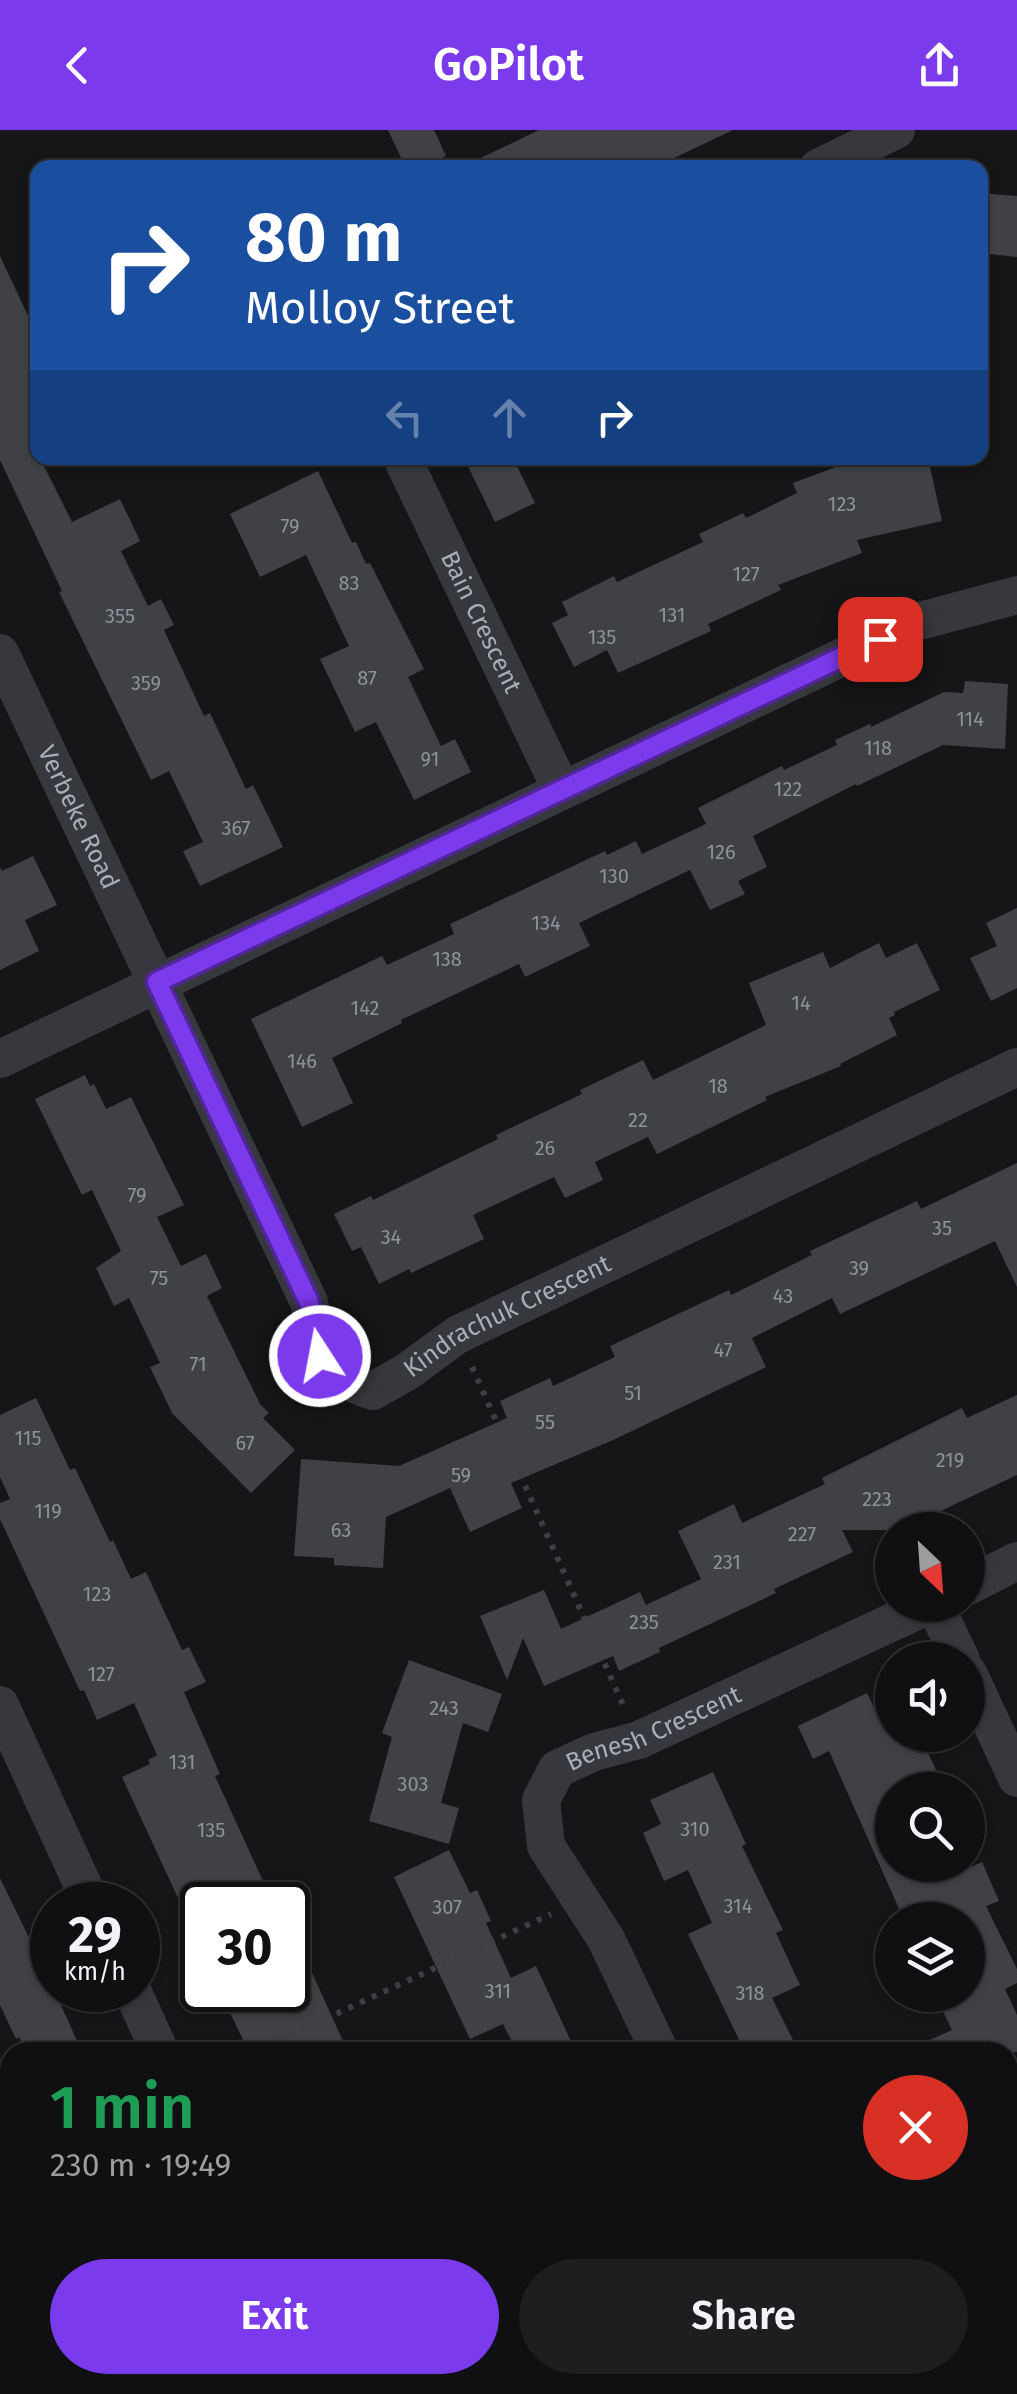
<!DOCTYPE html>
<meta charset="utf-8">
<style>
body{margin:0;font-family:"Fira Sans",sans-serif;background:#1e1e20;color:#f1f3f6;height:100vh;display:flex;flex-direction:column;font-size:38px;white-space:nowrap}
*{box-sizing:border-box;margin:0}
p{font-size:32px;color:#9c9d9f}
.icon{flex:none;width:55px;height:55px;fill:none;stroke:currentColor;stroke-width:2;stroke-linecap:round;stroke-linejoin:round}
.map{position:relative;flex:1;overflow:hidden}
.side{position:absolute;left:0px;top:1912px;width:1018px;height:352px;display:flex;flex-direction:column;background:#101012;border-radius:30px 30px 0 0;box-shadow:0 2px 8px #0004,0 0 0 2px #303032}
.side>*{flex:none}
.top-card{position:absolute;left:30px;top:30px;width:958px;height:305px;border-radius:20px;box-shadow:0 2px 8px #0004,0 0 0 2px #303032;background:#1a4fa0;color:#fff;overflow:hidden}
.needle{width:65px;rotate:155deg}
.controls{position:absolute;left:875px;top:1382px;display:grid;gap:20px}
.controls a{display:grid;place-items:center;width:110px;height:110px;border-radius:50%;background:#101012;box-shadow:0 2px 8px #0004,0 0 0 2px #303032;font-size:50px}
.speed{position:absolute;left:30px;top:1752px;display:flex;gap:20px;font-size:50px;font-weight:700;text-align:center}
.speed>*{display:grid;place-content:center;width:130px;height:130px;border-radius:50%;background:#101012;box-shadow:0 2px 8px #0004,0 0 0 2px #303032;line-height:1}
.speed small{font-size:25px;font-weight:400}
.speed .limit{border:5px solid #111;border-radius:15px;background:#fff;color:#111}
.pin{position:absolute;display:grid;place-items:center;width:85px;height:85px;color:#fff;margin:-42px;border-radius:20px;box-shadow:0 5px 15px #0006}
.me{position:absolute;width:110px;margin:-55px;rotate:349deg;stroke-linejoin:round;filter:drop-shadow(0 0 8px #0008)}
.turn{display:flex;align-items:center;gap:35px;height:210px;padding:0 50px;font-size:45px}
.turn .icon{width:130px;height:130px;stroke-width:2.5}
.turn b{display:block;font-size:70px;line-height:85px}
.lanes{display:flex;align-items:center;height:95px;padding:0 50px;background:#0003;justify-content:center;gap:50px;direction:ltr}
.lanes .off{opacity:.35}
.round{display:grid;place-items:center;flex:none;width:105px;height:105px;border-radius:52px;background:#1e1e20}
.headline{display:flex;align-items:center;justify-content:space-between;height:170px;padding:0 50px}
h1{font-size:60px;font-weight:600;line-height:75px;color:#1e9e55}
.primary-button{display:flex;gap:20px;margin-top:auto;padding:20px 50px}
.primary-button a{flex:1;height:115px;border-radius:60px;background:#7c3aed;color:#fff;font-size:40px;font-weight:600;line-height:115px;text-align:center}
.primary-button a+a{background:#1e1e20;color:#f1f3f6}
header{display:flex;justify-content:space-between;align-items:center;height:130px;padding:0 50px;background:#7c3aed;color:#fff;font-size:45px;font-weight:600}
.map>svg:first-child{display:block}
.building{fill:#404145}
.lines{fill:none;stroke-linecap:round;stroke-linejoin:round}
.path{stroke:#3d3f44;stroke-width:6;stroke-dasharray:5 8;stroke-linecap:butt}
.minor{stroke:#37383d;stroke-width:38}
.route-casing{stroke:#51269a;stroke-width:25}
.route{stroke:#7c3aed;stroke-width:18}
.labels{text-anchor:middle;dominant-baseline:central;stroke-width:10;stroke-linejoin:round;paint-order:stroke}
.number-label{font-size:20px;fill:#8e929b}
.street-label{font-size:25px;fill:#a8adb8;stroke:#111113}
</style>
<header><svg class="icon" aria-label="back" viewBox="0 0 24 24"><path d="M15 5l-7 7 7 7"/></svg>GoPilot<svg class="icon" aria-label="share" viewBox="0 0 24 24"><path d="M12 15V3M7 8l5-5 5 5M5 13v7h14v-7"/></svg></header>
<div class="map">
<svg width="1017" height="2264" viewBox="0 0 1017 2264">
<rect width="100%" height="100%" fill="#161618"/>
<path class="building" d="M388,0H434L446,26L422,38H406Z
M539,0H733L653,38H460Z
M980,63L1017,66V127L980,123Z
M0,126L38,207V328H40L72,392L120,369L140,411L121,421L148,476L161,469L174,495L164,500L204,586L210,583L246,659L253,655L283,717L200,756L183,721L203,712L169,641L151,650L59,462L62,461L0,330Z
M464,328H513L535,373L495,392Z
M860,328H928L942,391L857,410L862,423L778,455L781,460L708,494L711,501L618,543L607,520L574,537L552,493L568,485L562,472L614,446L617,452L703,412L699,404L743,383L746,388L797,363L793,353Z
M318,341L352,413L356,412L366,434L370,433L424,539L408,547L441,616L455,609L471,642L414,670L376,592L355,602L320,529L349,516L306,425L260,447L230,384Z
M965,551L1008,554L1005,619L943,615L857,656L856,654L753,706L767,737L738,751L745,764L710,780L690,740L579,793L590,816L525,847L519,834L401,890L402,893L332,928L353,973L302,997L251,889L382,826L387,835L454,804L450,794L605,721L607,725L636,711L642,724L706,694L698,678L782,636L784,640L837,615L835,610L870,594L871,597L944,562L963,563Z
M33,726L57,775L25,790L39,821L0,840V737L2,741Z
M1017,778V858L991,871L970,828L997,816L986,793Z
M879,813L886,828L917,813L940,860L894,882L895,885L889,888L897,905L840,934L841,936L765,967L767,970L657,1024L648,1007L595,1032L603,1050L565,1068L554,1047L473,1085L484,1109L411,1143L409,1139L379,1154L361,1117L352,1121L334,1084L371,1066L373,1070L498,1009L496,1005L582,964L580,960L643,930L653,950L766,895L749,853L823,822L830,838Z
M85,945L90,956L94,954L106,979L131,967L184,1075L157,1087L181,1136L206,1124L222,1158L207,1166L260,1274L269,1283L263,1288L295,1320L251,1363L172,1283L150,1237L160,1233L129,1168L114,1176L96,1138L121,1121L92,1060L82,1065L35,969Z
M1017,1033V1157L995,1111L840,1184L832,1168L752,1208L766,1237L613,1310L511,1353L522,1378L470,1402L450,1358L386,1387L383,1438L334,1435V1428L294,1426L301,1329L399,1336L507,1288L500,1271L550,1248L553,1256L615,1227L610,1216L729,1160L731,1165L812,1125L810,1121L917,1071L921,1079Z
M1017,1265V1345L930,1386L932,1390L911,1400H842L853,1422L774,1459L776,1463L659,1518L660,1522L619,1541L613,1526L544,1556L523,1508L507,1550L480,1486L544,1460L561,1499L640,1462L646,1475L701,1449L678,1401L734,1374L742,1393L825,1354L822,1348L962,1278L967,1288Z
M36,1268L70,1340L75,1338L110,1412L113,1410L131,1449L146,1442L182,1520L189,1517L206,1552L184,1562L220,1644L215,1646L274,1775H202V1820L122,1647L150,1634L148,1630L157,1625L134,1573L97,1590L84,1560L80,1561L0,1389V1373L10,1369L0,1347V1285Z
M409,1530L502,1564L488,1602L463,1593L441,1673L459,1678L449,1714L369,1691L392,1607L382,1603Z
M867,1563L885,1600L892,1596V1605H920L945,1660H892V1735H940L946,1748L982,1732L999,1771L986,1776L1017,1839V1853L1005,1859L1017,1885V1922H903L952,1900L935,1865H968V1790H904L829,1621L813,1629L798,1596Z
M713,1642L746,1714L742,1716L783,1800L776,1803L800,1855L772,1868L799,1922H745L688,1804L712,1793L688,1740L664,1751L643,1703L661,1694L650,1670Z
M449,1720L470,1763L477,1760L491,1791L486,1793L511,1848L536,1836L576,1922H517L503,1894L470,1909L394,1747Z
M0,1748L52,1855L82,1922H27L19,1907L16,1909L0,1875Z
M288,1790L348,1922H249L223,1868L241,1860H288Z"/>
<g class="lines">
<path class="path" d="M472,1237L624,1577
M254,1922L551,1784
M90,2264L110,2255"/>
<g class="minor">
<path d="M818,38L896,0"/>
<path id="s1" d="M402,328L561,659"/>
<path id="s2" d="M0,523L309,1172C319,1222 319,1245 373,1261L408,1241L457,1205L1017,937"/>
<path d="M0,929L916,492L1017,465"/>
<path d="M968,1456L1017,1431"/>
<path d="M935,1475L961,1530"/>
<path d="M968,1543L1017,1648"/>
<path d="M0,1575L92,1775"/>
<path d="M132,1860L160,1922"/>
<path id="s3" d="M660,1922L606,1809L546,1716L541,1670L557,1639L594,1622L639,1610L929,1475"/>
<path d="M317,2255L321,2264"/>
<path d="M819,2255L823,2264"/>
</g>
</g>
<g class="lines">
<g class="route-casing">
<path id="route" d="M320,1226L309,1172L157,852L880,509"/>
</g>
<use href="#route" class="route"/>
</g>
<g class="labels">
<g class="number-label">
<text x="842" y="374">123</text>
<text x="290" y="396">79</text>
<text x="746" y="444">127</text>
<text x="349" y="453">83</text>
<text x="672" y="485">131</text>
<text x="120" y="486">355</text>
<text x="602" y="507">135</text>
<text x="367" y="548">87</text>
<text x="146" y="553">359</text>
<text x="970" y="589">114</text>
<text x="878" y="618">118</text>
<text x="430" y="629">91</text>
<text x="788" y="659">122</text>
<text x="236" y="698">367</text>
<text x="721" y="722">126</text>
<text x="614" y="746">130</text>
<text x="546" y="793">134</text>
<text x="447" y="829">138</text>
<text x="801" y="873">14</text>
<text x="365" y="878">142</text>
<text x="302" y="931">146</text>
<text x="718" y="956">18</text>
<text x="638" y="990">22</text>
<text x="545" y="1018">26</text>
<text x="137" y="1065">79</text>
<text x="942" y="1098">35</text>
<text x="391" y="1107">34</text>
<text x="859" y="1138">39</text>
<text x="159" y="1148">75</text>
<text x="783" y="1166">43</text>
<text x="723" y="1220">47</text>
<text x="198" y="1234">71</text>
<text x="633" y="1263">51</text>
<text x="545" y="1292">55</text>
<text x="28" y="1308">115</text>
<text x="245" y="1313">67</text>
<text x="950" y="1330">219</text>
<text x="461" y="1345">59</text>
<text x="877" y="1369">223</text>
<text x="48" y="1381">119</text>
<text x="341" y="1400">63</text>
<text x="802" y="1404">227</text>
<text x="727" y="1432">231</text>
<text x="97" y="1464">123</text>
<text x="644" y="1492">235</text>
<text x="101" y="1544">127</text>
<text x="444" y="1578">243</text>
<text x="182" y="1632">131</text>
<text x="413" y="1654">303</text>
<text x="695" y="1699">310</text>
<text x="211" y="1700">135</text>
<text x="738" y="1776">314</text>
<text x="447" y="1777">307</text>
<text x="498" y="1861">311</text>
<text x="750" y="1863">318</text>
</g>
<g class="street-label">
<text stroke="none"><textPath href="#s1" startOffset="182">Bain Crescent</textPath></text>
<text stroke="none"><textPath href="#s2" startOffset="182">Verbeke Road</textPath></text>
<text stroke="none"><textPath href="#s2" startOffset="992">Kindrachuk Crescent</textPath></text>
<text stroke="none"><textPath href="#s3" startOffset="422">Benesh Crescent</textPath></text>
</g>
</g>
</svg>
<div class="controls">
<a><svg class="needle" viewBox="-14 -14 28 28"><path d="M0-13l5 13h-10z" fill="#e53935"/><path d="M0 13l5-13h-10z" fill="#9c9d9f"/></svg></a>
<a><svg class="icon" aria-label="sound" viewBox="0 0 24 24"><path d="M4 9h4l5-4v14l-5-4H4zM17 9q2 3 0 6"/></svg></a>
<a><svg class="icon" aria-label="search" viewBox="0 0 24 24"><circle cx="10" cy="10" r="6"/><path d="M15 15l6 6"/></svg></a>
<a><svg class="icon" aria-label="layers" viewBox="0 0 24 24"><path d="M12 4l9 5-9 5-9-5zM3 14l9 5 9-5"/></svg></a>
</div>
<div class="speed"><div>29<small>km/h</small></div><div class="limit">30</div></div>
<div class="pin" style="left:880px;top:509px;background:#d93025"><svg class="icon" aria-label="arrive" viewBox="0 0 24 24"><path d="M6 21V4h12l-3 4 3 4H6"/></svg></div>
<svg class="me" style="left:320px;top:1226px" viewBox="-20 -20 40 40"><circle r="17" fill="#7c3aed" stroke="#fff" stroke-width="3"/><path d="M0-11L8 9 0 5-8 9z" fill="#fff"/></svg>
<div class="top-card">
<div class="turn"><svg class="icon" aria-label="right" viewBox="0 0 24 24"><path d="M7 20v-9h11M14 6l5 5-5 5"/></svg><div><b>80 m</b>Molloy Street</div></div>
<div class="lanes"><svg class="icon off" aria-label="left" viewBox="0 0 24 24"><path d="M17 20v-9H6M10 6l-5 5 5 5"/></svg><svg class="icon off" aria-label="ahead" viewBox="0 0 24 24"><path d="M12 20V5M6 11l6-6 6 6"/></svg><svg class="icon" aria-label="right" viewBox="0 0 24 24"><path d="M7 20v-9h11M14 6l5 5-5 5"/></svg></div>
</div>
<section class="side">
<div class="headline"><div><h1>1 min</h1><p>230 m · 19:49</p></div><a class="round" style="background:#d93025;color:#fff"><svg class="icon" aria-label="close" viewBox="0 0 24 24"><path d="M6 6l12 12M18 6L6 18"/></svg></a></div>
<div class="primary-button"><a>Exit</a><a>Share</a></div>
</section>
</div>
